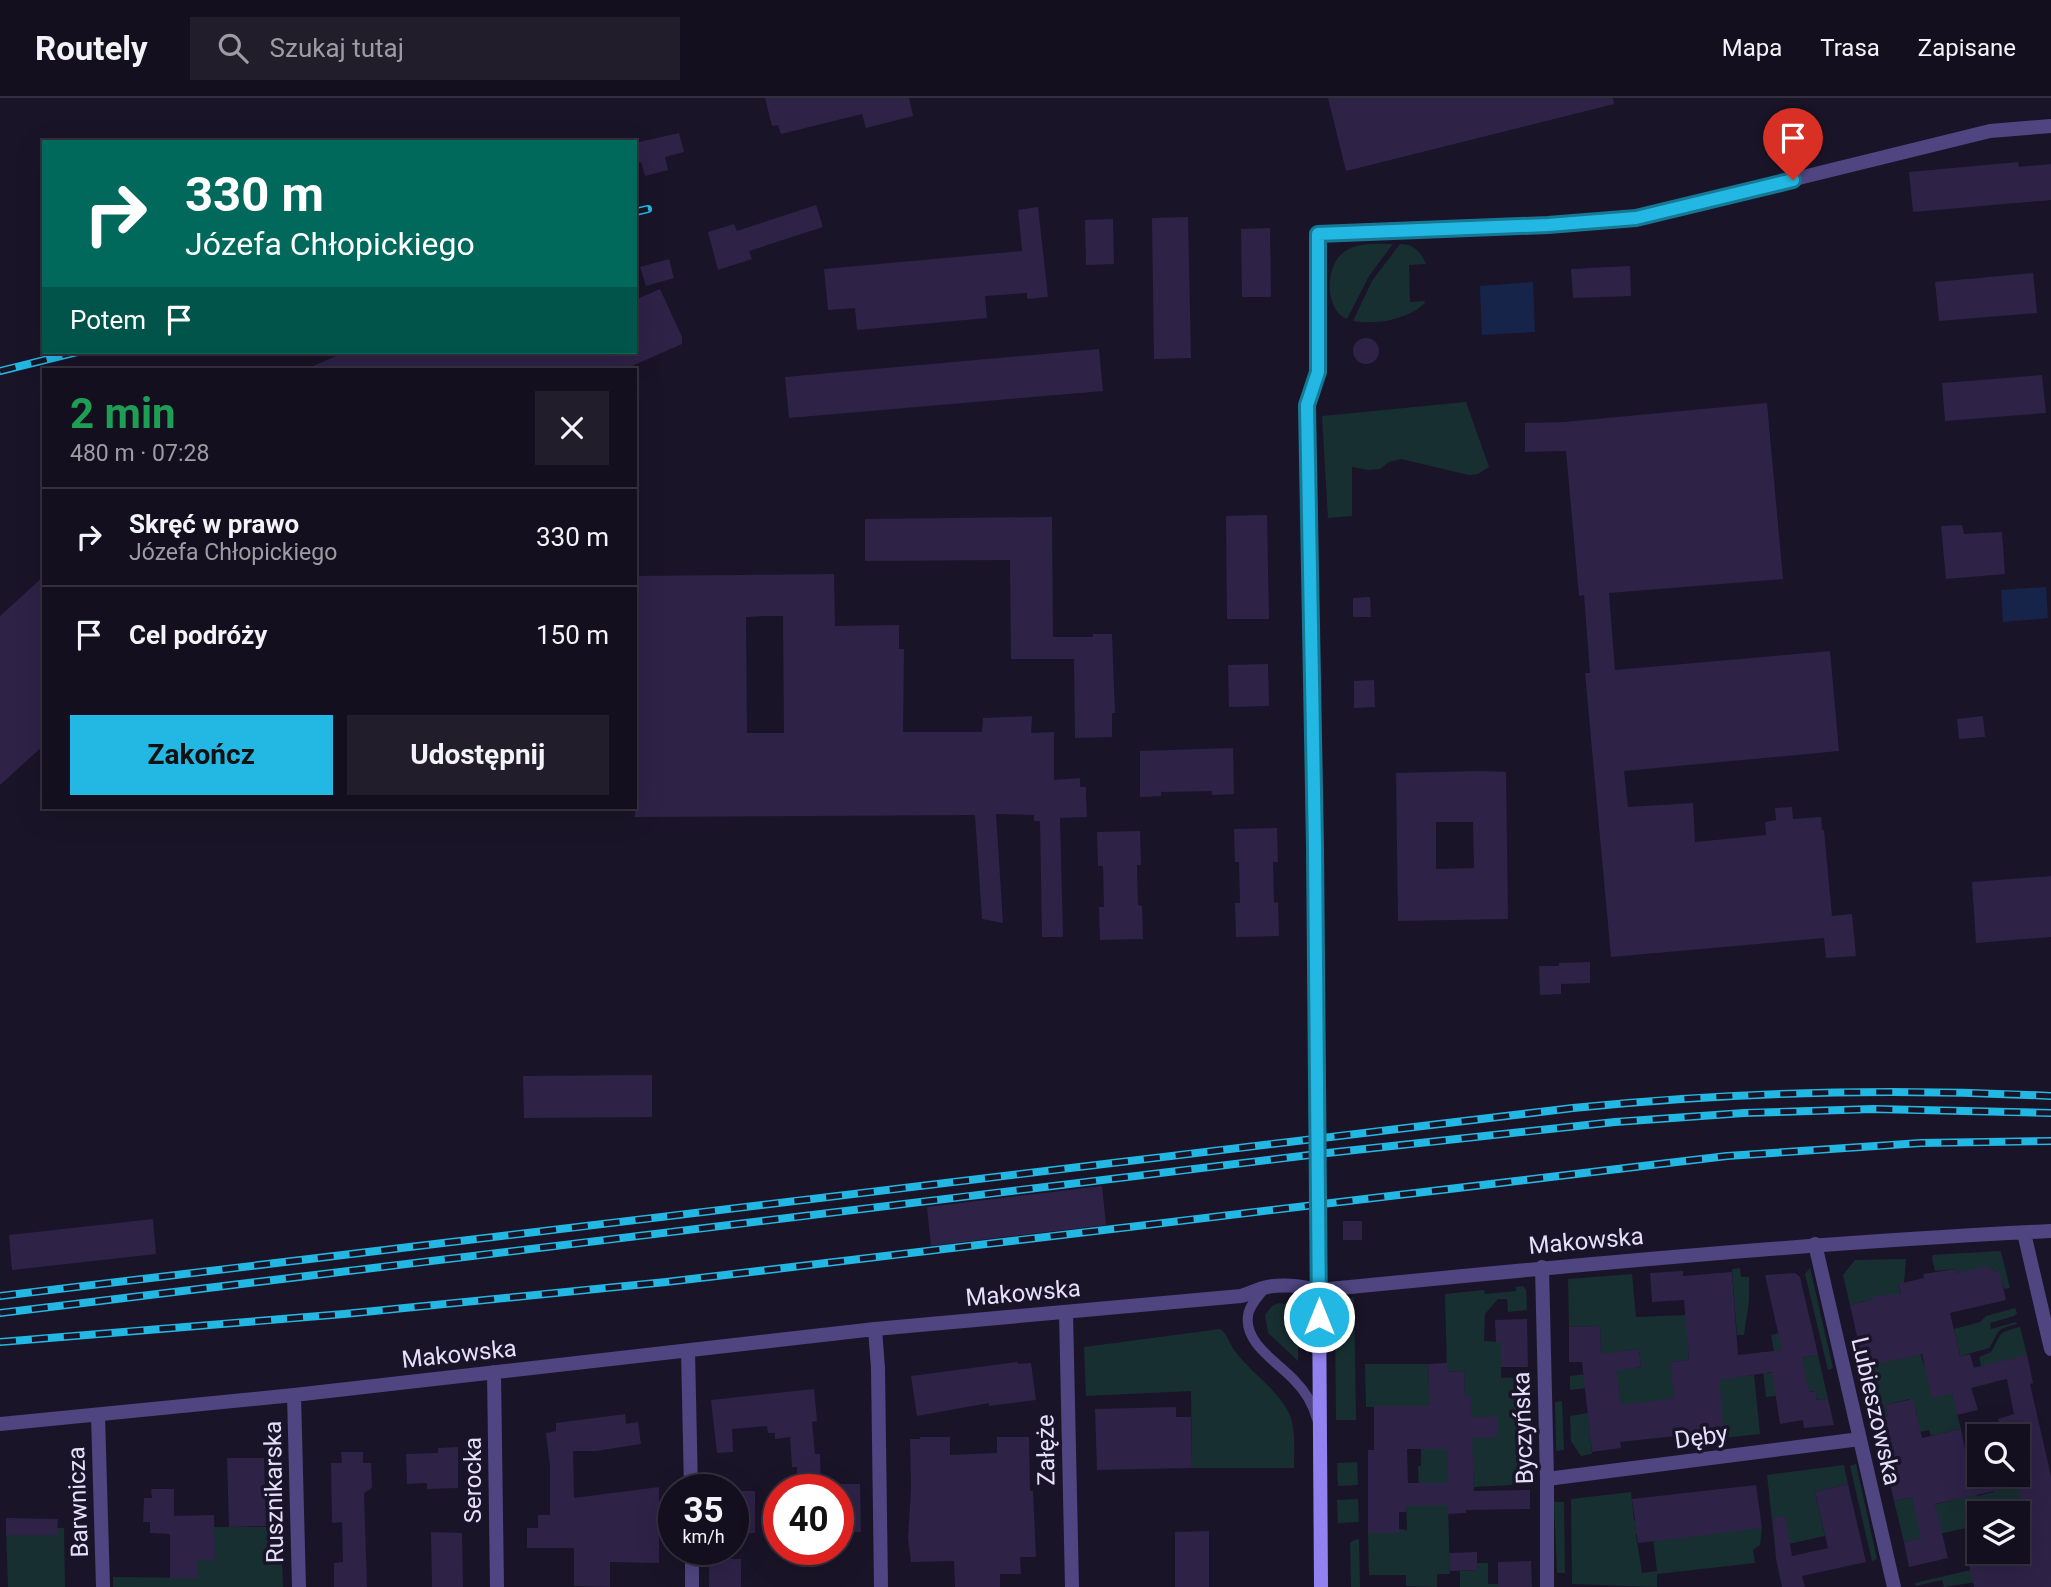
<!DOCTYPE html>
<html lang="pl">
<meta charset="utf-8">
<style>
body{margin:0;font-family:Roboto,sans-serif;background:#211d2b;color:#f1f3f6;height:100vh;display:flex;flex-direction:column;font-size:26px;white-space:nowrap}
*{box-sizing:border-box;margin:0}
p{font-size:23px;color:#9d9ca4}
.icon{flex:none;width:38px;height:38px;fill:none;stroke:currentColor;stroke-width:2;stroke-linecap:round;stroke-linejoin:round}
.map{position:relative;flex:1;overflow:hidden}
.drawer{position:absolute;left:42px;top:270px;width:595px;height:441px;display:flex;flex-direction:column;background:#140f1e;border-radius:0px;box-shadow:0 7px 28px #0002,0 0 0 2px #332f3c}
.drawer>*{flex:none}
.hud{position:absolute;left:42px;top:42px;width:595px;height:214px;border-radius:0px;box-shadow:0 7px 28px #0002,0 0 0 2px #332f3c;background:#00695c;color:#fff;overflow:hidden}
.controls{position:absolute;left:1967px;top:1326px;display:grid;gap:14px}
.controls a{display:grid;place-items:center;width:63px;height:63px;border-radius:0px;background:#140f1e;box-shadow:0 7px 28px #0002,0 0 0 2px #332f3c;font-size:35px}
.speed{position:absolute;left:658px;top:1376px;display:flex;gap:14px;font-size:35px;font-weight:700;text-align:center}
.speed>*{display:grid;place-content:center;width:91px;height:91px;border-radius:50%;background:#140f1e;box-shadow:0 7px 28px #0002,0 0 0 2px #332f3c;line-height:1}
.speed small{font-size:18px;font-weight:400}
.speed .limit{border:10px solid #d22;background:#fff;color:#111}
.pin{position:absolute;display:grid;place-items:center;width:60px;height:60px;color:#fff;margin:-72px -30px;border-radius:50% 50% 50% 0;rotate:-45deg;box-shadow:0 0 7px #0007}
.pin .icon{rotate:45deg}
.me{position:absolute;width:77px;margin:-38px;rotate:0deg;stroke-linejoin:round;filter:drop-shadow(0 0 5px #0008)}
.turn{display:flex;align-items:center;gap:24px;height:147px;padding:0 28px;font-size:32px}
.turn .icon{width:91px;height:91px;stroke-width:2.5}
.turn b{display:block;font-size:49px;line-height:60px}
.then{display:flex;align-items:center;height:66px;padding:0 28px;background:#0003;gap:14px;font-size:26px}
.round{display:grid;place-items:center;flex:none;width:74px;height:74px;border-radius:0px;background:#211d2b}
.headline{display:flex;align-items:center;justify-content:space-between;height:119px;padding:0 28px}
h1{font-size:42px;font-weight:700;line-height:52px;color:#1e9e55}
.button{display:flex;gap:14px;margin-top:auto;padding:14px 28px}
.button a{flex:1;height:80px;border-radius:0px;background:#23b8e3;color:#111;font-size:28px;font-weight:700;line-height:80px;text-align:center}
.button a+a{background:#211d2b;color:#f1f3f6}
ul{padding:0;list-style:none}
li{display:flex;align-items:center;gap:21px;height:98px;padding:0 28px;border-top:2px solid #332f3c}
li div{flex:1}
li b{display:block;font-size:26px}
li em{font-style:normal}
header{display:flex;align-items:center;gap:42px;box-sizing:border-box;height:98px;padding:0 35px;background:#140f1e;border-bottom:2px solid #332f3c}
header strong{font-size:33px}
nav{display:flex;gap:38px;margin-inline-start:auto;font-size:24px}
.search{width:490px;height:63px;background:#211d2b;display:flex;align-items:center;gap:18px;box-sizing:border-box;padding:0 24px;border-radius:0px;color:#9d9ca4;font-size:26px}
.map>svg:first-child{display:block}
.green{fill:#182f31}
.water{fill:#16244a}
.building{fill:#2e2247;fill-rule:evenodd}
.lines{fill:none;stroke-linecap:round;stroke-linejoin:round}
.lane{stroke:#4f4581;stroke-width:10}
.street{stroke:#4f4581;stroke-width:14}
.secondary{stroke:#9282ef;stroke-width:14}
.rail-casing{stroke:#23b8e3;stroke-width:8}
.rail{stroke:#1a1428;stroke-width:5;stroke-dasharray:16;stroke-linecap:butt}
.route-casing{stroke:#177894;stroke-width:18}
.route{stroke:#23b8e3;stroke-width:12}
.labels{text-anchor:middle;dominant-baseline:central;stroke-width:7;stroke-linejoin:round;paint-order:stroke}
.street-label{font-size:24px;fill:#e6dffb;stroke:#1a1428}
</style>
<header>
<strong>Routely</strong>
<div class="search"><svg class="icon" aria-label="search" viewBox="0 0 24 24"><circle cx="10" cy="10" r="6"/><path d="M15 15l6 6"/></svg>Szukaj tutaj</div>
<nav><a>Mapa</a><a>Trasa</a><a>Zapisane</a></nav>
</header>
<div class="map">
<svg width="2051" height="1489" viewBox="0 0 2051 1489">
<rect width="100%" height="100%" fill="#1a1428"/>
<path class="green" d="M1393,146L1369,178L1347,221C1324,212 1325,167 1344,154C1358,144 1377,146 1393,146Z
M1400,146C1414,146 1421,154 1426,166L1409,167L1410,204L1425,203L1424,206C1406,222 1376,227 1353,223L1372,183Z
M1466,304L1489,369L1478,376L1469,377L1401,361L1389,364L1380,371L1368,372L1352,369V418L1328,420L1322,318Z
M1999,1153L2001,1154L2010,1190L2004,1191L2001,1181H1999L1997,1174L1992,1171L1957,1175L1956,1171L1935,1173L1932,1160L1933,1157Z
M1906,1161L1904,1185L1898,1187L1924,1267L1947,1276L1981,1268L1979,1259L1991,1254C2003,1234 1996,1235 2020,1229L2027,1257L1993,1273L1995,1284L1952,1295L1961,1331L1931,1338L1929,1332L1919,1334L1916,1312H1913L1910,1301L1885,1307L1888,1318L1875,1321L1864,1269L1897,1261L1873,1198V1201L1850,1207L1843,1177L1855,1162Z
M1740,1170L1741,1179H1749V1203L1744,1237H1737L1732,1171Z
M1810,1170L1833,1270L1828,1272L1805,1176Z
M1632,1176L1636,1219L1686,1217L1689,1262L1670,1264L1741,1278L1754,1277L1760,1336L1724,1340L1720,1297L1621,1311L1618,1286L1570,1292V1278L1641,1269L1639,1251L1618,1254L1619,1262L1601,1263L1600,1228L1569,1229L1568,1181Z
M1523,1188L1526,1192L1527,1212L1508,1214L1507,1201H1498L1485,1216L1484,1243L1501,1244V1280L1528,1279L1529,1386L1474,1389L1473,1371H1465L1471,1299H1465L1464,1273L1447,1274L1445,1196L1484,1192L1485,1196L1516,1193V1189Z
M1354,1199L1356,1322H1336L1335,1214L1343,1202Z
M1278,1205L1292,1207L1298,1215V1263L1268,1235L1265,1217L1272,1208Z
M2015,1210L2017,1215L2014,1218L1990,1225L1991,1231L2016,1224L2017,1226C1993,1232 2001,1232 1989,1250L1960,1258L1954,1231L1980,1224L1986,1218Z
M1811,1226L1816,1247L1789,1251L1803,1266L1802,1260L1818,1257L1828,1301L1818,1302L1815,1293L1766,1299L1761,1254H1764L1767,1275L1778,1274L1771,1237Z
M1220,1231C1228,1236 1229,1246 1235,1253C1251,1275 1277,1291 1289,1315C1296,1332 1294,1352 1294,1370H1192L1191,1293L1086,1298L1084,1249Z
M1365,1266H1428L1429,1290L1435,1307L1429,1308V1312L1408,1308L1366,1309Z
M1562,1303L1564,1352L1556,1353L1555,1304Z
M1588,1315L1592,1356L1581,1358L1571,1343L1570,1318Z
M1421,1351H1448V1385H1432L1419,1392L1418,1368H1421Z
M1968,1361L1977,1398L1994,1394L1993,1389L2018,1378L2027,1429L2018,1432V1416H1979V1427L1904,1444L1894,1403L1912,1399L1915,1411L1950,1403Z
M1357,1364L1358,1387L1338,1388L1337,1365Z
M1856,1366L1877,1461L1872,1463L1850,1368Z
M1844,1367L1848,1386L1815,1394L1825,1438L1775,1449L1767,1377Z
M1631,1394L1634,1423L1646,1421L1636,1437L1642,1475L1657,1473L1648,1400L1762,1430L1760,1447L1753,1452L1755,1465L1657,1476V1489L1572,1486L1571,1401Z
M1358,1401L1359,1424L1338,1425L1337,1402Z
M1406,1403L1448,1407L1450,1476H1437V1489L1406,1488V1477H1369L1368,1435H1399V1431L1407,1432Z
M1554,1404H1564L1565,1475H1557Z
M6,1429L64,1430L65,1489H8Z
M198,1429H281L283,1489H113V1479L198,1480Z
M1359,1441L1360,1489H1351L1350,1445L1354,1442Z
M1477,1465H1488V1486H1498V1489H1460V1473L1477,1472Z
M1992,1467L1996,1481L1944,1489L1942,1482L1916,1488L1915,1485Z"/>
<path class="water" d="M1533,184L1535,234L1482,237L1480,188Z
M2046,489L2048,520L2003,524L2001,492Z"/>
<path class="building" d="M765,0H909L913,18L866,30L862,16L781,36L778,27L772,28Z
M1328,0H1613L1614,6L1346,73Z
M679,35L684,54L665,59L668,72L645,78L641,64H635V45Z
M2018,64L2019,69L2051,66V102L1913,114L1909,74Z
M816,107L823,129L749,153L752,161L718,172L708,134L734,126L737,133Z
M1038,109L1048,199L1027,201V195L985,198L987,220L857,232L855,210L828,212L824,171L1022,153L1018,112Z
M1188,119L1191,260L1154,261L1152,120Z
M1113,121L1114,166L1086,167L1085,122Z
M1270,130L1271,199H1242L1241,131Z
M669,161L674,180L646,188L640,169Z
M1630,168L1631,198L1573,200L1571,171Z
M2033,175L2037,215L1939,223L1935,184Z
M660,191L682,239V246L625,271H306L346,254H635V202Z
M1353 253a13 13 0 1 1 26 0a13 13 0 1 1-26 0Z
M1099,251L1103,293L789,320L785,279Z
M2042,277L2046,315L1945,323L1942,285Z
M1767,305L1783,481L1609,495L1615,572L1830,553L1839,653L1624,673L1628,709L1693,705L1695,744L1766,737L1765,724L1776,722L1775,710L1792,709L1793,721L1821,719L1822,732H1824L1832,818L1852,816L1856,858L1826,860L1824,840L1611,859L1585,575H1590L1584,497L1579,498L1566,353L1525,354V325L1564,324Z
M1267,417L1269,521H1227L1226,418Z
M1052,419L1053,539H1093V536H1112L1115,615H1112V639L1075,640L1074,561H1011L1010,462L865,463V421Z
M1962,427L1964,436L2002,434L2005,476L1946,481L1941,428Z
M834,476L835,528L899,527V551H904L903,634H982L983,620L1032,618L1031,635L1054,634V682L1080,680V689H1086V699L1087,719L1060,720L1063,839H1042L1040,723H1034V717L996,716L1003,825L982,821L975,717L635,719V478ZM765,518H783L784,635H747L746,519Z
M44,478V647L0,687V518Z
M1370,499L1371,519H1353V500Z
M1268,566L1269,608L1229,609L1228,567Z
M1374,582L1375,609L1354,610V583Z
M1983,618L1985,639L1959,641L1957,621Z
M1233,650L1234,696L1212,697V693L1161,694V698L1140,699V653Z
M1483,673L1506,674L1508,821L1398,823L1396,675ZM1436,724H1473L1474,770L1436,771Z
M1277,730L1278,764H1273L1274,805L1278,804L1279,838L1236,839L1235,805H1240L1239,764H1235L1234,731Z
M1140,733L1141,767H1137L1138,807L1142,808L1143,841L1100,842L1099,809H1104L1103,768H1098L1097,734Z
M2051,778V839L1976,845L1972,784Z
M1590,864V885L1561,886V896L1540,897L1539,868H1559V865Z
M652,977V1019L524,1020L523,978Z
M1102,1088L1106,1127L931,1148L927,1109Z
M153,1121L156,1156L12,1172L9,1137Z
M1343,1123H1362V1142H1343Z
M1987,1168L2000,1176L2006,1202L1950,1215L1960,1258L1970,1256L1974,1270L2027,1257L2033,1285L2030,1286L2051,1378V1489H1974L1967,1458L1982,1454H2031L2018,1388L1935,1406L1948,1460L1909,1469L1904,1444L1921,1440L1912,1399L1894,1403L1875,1321L1888,1318L1885,1307L1913,1301L1922,1340L1961,1331L1966,1357L1979,1354V1377H2018V1339H2002L1998,1321L2014,1316L2007,1281L1971,1289L1978,1312L1957,1317L1952,1295L1932,1300L1922,1256L1864,1269L1850,1207L1873,1201V1198L1901,1196L1898,1186L1924,1180L1923,1176L1956,1171L1957,1175Z
M1683,1173V1178L1732,1174L1738,1257L1782,1252L1765,1177L1795,1175L1800,1179L1818,1257L1802,1260L1809,1294L1816,1293L1817,1302L1828,1301L1834,1327L1804,1330L1803,1322L1780,1326L1772,1274L1719,1282L1724,1333L1620,1344L1621,1350L1592,1354L1582,1264H1569V1229L1600,1228L1601,1256L1639,1251L1641,1269L1616,1273L1621,1307L1674,1300L1670,1264L1689,1262L1684,1202L1652,1204L1650,1175Z
M1527,1221L1528,1269H1501V1244H1496L1495,1222Z
M1017,1264L1018,1266L1031,1265L1036,1302L989,1308V1305L917,1318L911,1278Z
M1447,1265V1274L1464,1273L1465,1299H1471V1320L1497,1318L1498,1339L1472,1340L1474,1393L1530,1392V1411L1466,1412V1415L1448,1416V1407L1406,1408V1414H1399V1435H1368V1352H1374V1308H1430L1428,1266ZM1407,1351H1448V1385H1408Z
M814,1291L817,1323L812,1324L815,1356H820L821,1386H797V1369H792L790,1339L775,1341V1335H768L767,1328L732,1331L733,1354L717,1355L711,1302Z
M1176,1309V1319H1191L1192,1370L1097,1372L1095,1311Z
M625,1316L626,1326L638,1324L641,1346L596,1353H573L574,1400L659,1389V1465L610,1464V1489L574,1488V1450H527V1430H538V1417H550V1368L546,1335L556,1333V1325Z
M920,1339H950V1357L997,1355V1339H1029L1030,1393H1033L1036,1459H1020L1021,1476H1000V1489H955L954,1463L911,1464L908,1441L911,1391L910,1341H920Z
M458,1349V1390L427,1391V1385L407,1386L406,1356L438,1355V1350Z
M341,1354H363V1365H371L372,1390L364,1395L367,1489H334V1465L343,1464L342,1424L332,1425L331,1365H342Z
M227,1360H264L266,1428L229,1429Z
M838,1386H860L861,1434H838Z
M1848,1386L1866,1464L1802,1478L1805,1489H1782L1776,1461L1773,1420L1785,1418L1792,1458L1828,1450L1815,1394Z
M1756,1387L1762,1430L1638,1445L1632,1401Z
M151,1391H174V1418L214,1417L215,1462H198V1480H170V1436L150,1435V1424H143L144,1400H152Z
M733,1393H755V1435L733,1436Z
M6,1420L58,1421L57,1437H6Z
M1209,1433V1489H1175V1434Z
M431,1434L462,1435L463,1489H432Z
M1477,1454V1472L1450,1473L1449,1455Z
M709,1461H741V1489H709Z
M1531,1463L1532,1489H1498V1464Z"/>
<g class="lines">
<path class="lane" d="M1265,1190C1259,1198 1249,1207 1248,1218C1244,1246 1279,1265 1295,1283C1306,1294 1313,1306 1317,1321"/>
<path class="street" d="M2024,1135L2051,1251
M1815,1146L1894,1489
M1542,1169L1547,1381V1489
M1319,1192L1315,748L1307,307L1318,274V136L1548,127L1636,120L1990,33L2051,28
M1066,1214L1072,1489
M875,1231L878,1270L881,1489
M688,1253L691,1391
M494,1274L497,1489
M294,1297L299,1489
M98,1317L103,1489
M0,1326L294,1297L875,1231L1241,1198C1249,1196 1255,1192 1263,1190C1281,1185 1300,1188 1319,1192C1563,1168 1806,1145 2051,1133
M1547,1381L1860,1341
M692,1451V1489"/>
<path class="secondary" d="M1319,1192L1321,1489"/>
<g class="rail-casing">
<path id="rail" d="M635,114L648,111
M0,273L77,254
M0,1198L1573,1010C1732,994 1891,990 2051,998
M0,1215L1318,1056L1615,1024L1744,1015L1873,1011L2051,1015
M0,1244L344,1216L666,1184L1727,1058L1921,1045L2051,1043"/>
</g>
<use href="#rail" class="rail"/>
</g>
<g class="lines">
<g class="route-casing">
<path id="route" d="M1319,1219L1315,748L1307,307L1318,274V136L1548,127L1636,120L1793,82"/>
</g>
<use href="#route" class="route"/>
</g>
<g class="labels">
<g class="street-label">
<text transform="translate(1586 1143) rotate(-5)">Makowska</text>
<text transform="translate(1023 1195) rotate(-5)">Makowska</text>
<text transform="translate(459 1256) rotate(-6)">Makowska</text>
<text transform="translate(1876 1313) rotate(77)">Lubieszowska</text>
<text transform="translate(1523 1330) rotate(-92)">Byczyńska</text>
<text transform="translate(1701 1339) rotate(-8)">Dęby</text>
<text transform="translate(1046 1352) rotate(-91)">Załęże</text>
<text transform="translate(473 1382) rotate(-90)">Serocka</text>
<text transform="translate(274 1394) rotate(-91)">Rusznikarska</text>
<text transform="translate(78 1404) rotate(-92)">Barwnicza</text>
</g>
</g>
</svg>
<div class="controls">
<a><svg class="icon" aria-label="search" viewBox="0 0 24 24"><circle cx="10" cy="10" r="6"/><path d="M15 15l6 6"/></svg></a>
<a><svg class="icon" aria-label="layers" viewBox="0 0 24 24"><path d="M12 4l9 5-9 5-9-5zM3 14l9 5 9-5"/></svg></a>
</div>
<div class="speed"><div>35<small>km/h</small></div><div class="limit">40</div></div>
<div class="pin" style="left:1793px;top:82px;background:#d93025"><svg class="icon" aria-label="arrive" viewBox="0 0 24 24"><path d="M6 21V4h12l-3 4 3 4H6"/></svg></div>
<svg class="me" style="left:1319px;top:1219px" viewBox="-20 -20 40 40"><circle r="17" fill="#23b8e3" stroke="#fff" stroke-width="3"/><path d="M0-11L8 9 0 5-8 9z" fill="#fff"/></svg>
<div class="hud">
<div class="turn"><svg class="icon" aria-label="right" viewBox="0 0 24 24"><path d="M7 20v-9h11M14 6l5 5-5 5"/></svg><div><b>330 m</b>Józefa Chłopickiego</div></div>
<div class="then">Potem<svg class="icon" aria-label="arrive" viewBox="0 0 24 24"><path d="M6 21V4h12l-3 4 3 4H6"/></svg></div>
</div>
<section class="drawer">
<div class="headline"><div><h1>2 min</h1><p>480 m · 07:28</p></div><a class="round"><svg class="icon" aria-label="close" viewBox="0 0 24 24"><path d="M6 6l12 12M18 6L6 18"/></svg></a></div>
<ul>
<li><svg class="icon" aria-label="right" viewBox="0 0 24 24"><path d="M7 20v-9h11M14 6l5 5-5 5"/></svg><div><b>Skręć w prawo</b><p>Józefa Chłopickiego</p></div><em>330 m</em></li>
<li><svg class="icon" aria-label="arrive" viewBox="0 0 24 24"><path d="M6 21V4h12l-3 4 3 4H6"/></svg><div><b>Cel podróży</b></div><em>150 m</em></li>
</ul>
<div class="button"><a>Zakończ</a><a>Udostępnij</a></div>
</section>
</div>
